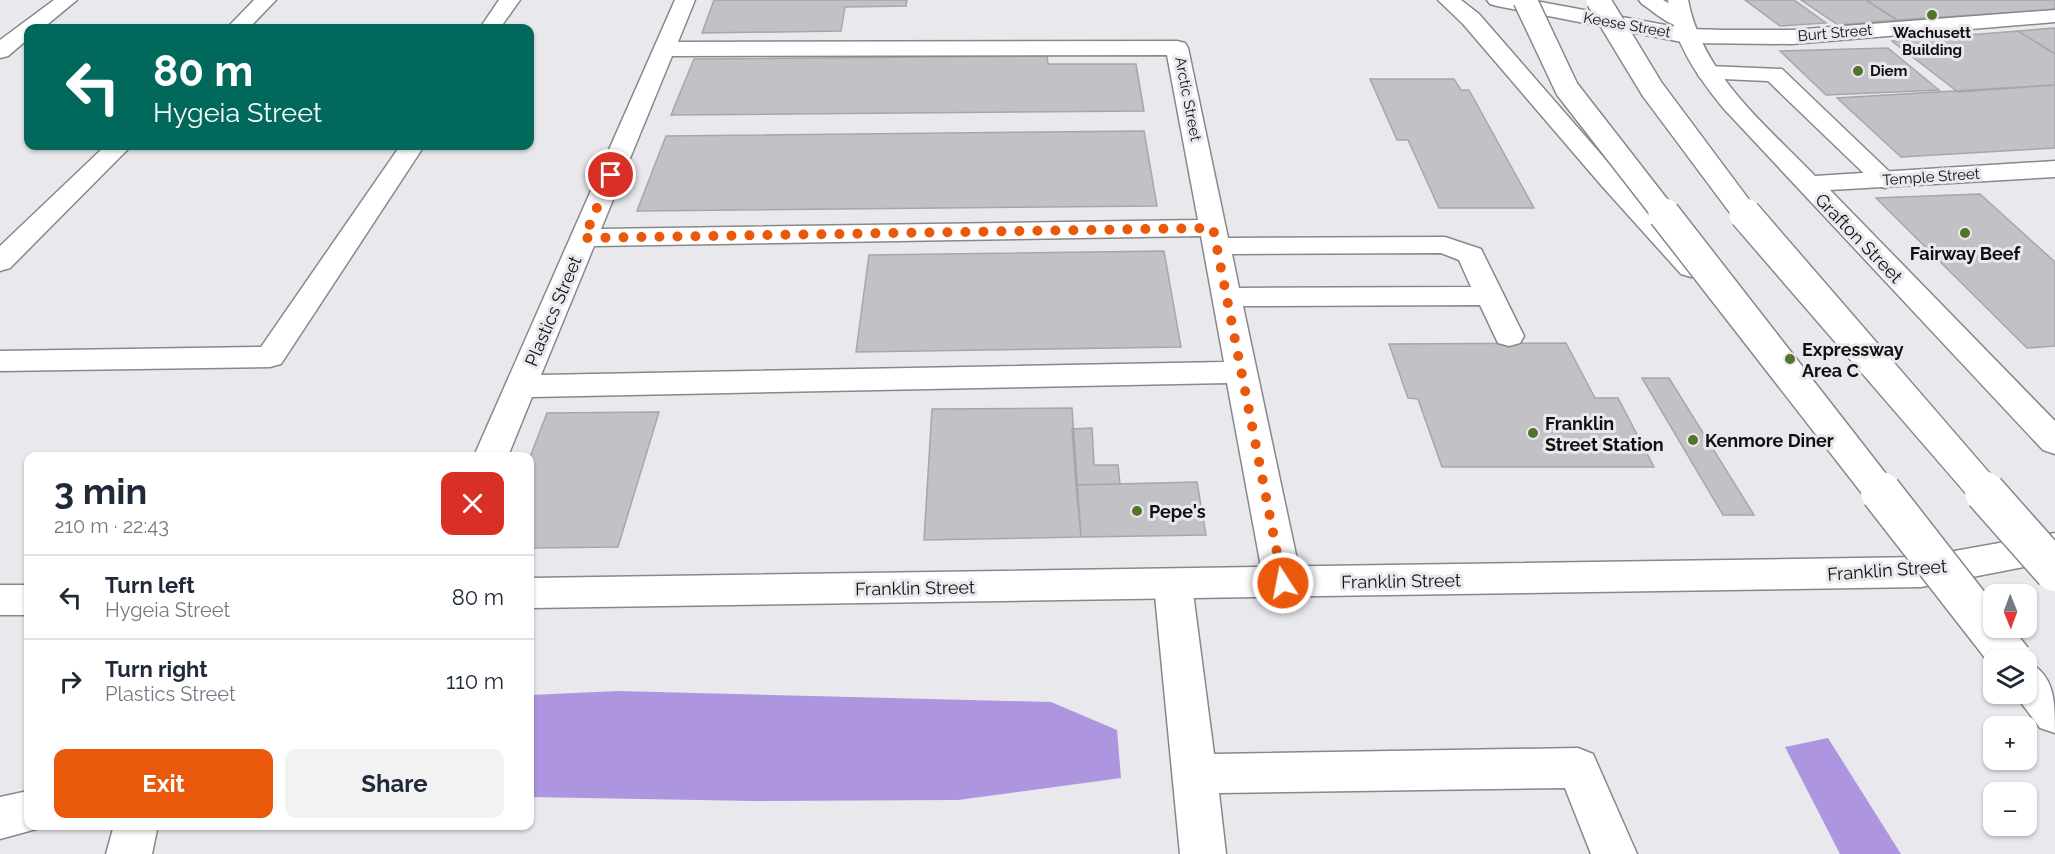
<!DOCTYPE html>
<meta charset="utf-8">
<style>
body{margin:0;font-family:Raleway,sans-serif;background:#f2f2f3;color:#1f2937;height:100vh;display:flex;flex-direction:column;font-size:22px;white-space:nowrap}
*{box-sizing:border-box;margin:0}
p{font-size:20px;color:#747a83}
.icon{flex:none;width:33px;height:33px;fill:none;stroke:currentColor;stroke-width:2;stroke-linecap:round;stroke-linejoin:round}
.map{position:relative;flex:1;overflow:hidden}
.details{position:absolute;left:24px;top:452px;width:510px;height:378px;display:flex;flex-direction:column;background:#fff;border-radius:12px;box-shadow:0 2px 4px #0004}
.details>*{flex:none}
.top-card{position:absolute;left:24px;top:24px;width:510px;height:126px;border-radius:12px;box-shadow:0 2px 4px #0004;background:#00695c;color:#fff;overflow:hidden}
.needle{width:39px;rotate:179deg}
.buttons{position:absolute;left:1983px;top:584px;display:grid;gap:12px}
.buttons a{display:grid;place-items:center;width:54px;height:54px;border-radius:12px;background:#fff;box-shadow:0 2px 4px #0004;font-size:30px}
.pin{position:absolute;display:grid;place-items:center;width:51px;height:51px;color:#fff;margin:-26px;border:3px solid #fff;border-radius:50%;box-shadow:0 2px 6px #0007}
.me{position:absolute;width:66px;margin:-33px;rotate:349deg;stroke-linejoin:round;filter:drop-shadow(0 0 4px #0008)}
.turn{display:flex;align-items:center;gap:21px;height:126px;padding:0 30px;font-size:27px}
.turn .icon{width:78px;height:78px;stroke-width:2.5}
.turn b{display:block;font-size:42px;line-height:51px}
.round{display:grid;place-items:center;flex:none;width:63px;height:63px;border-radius:12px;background:#f2f2f3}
.summary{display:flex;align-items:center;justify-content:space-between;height:102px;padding:0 30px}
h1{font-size:36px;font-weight:700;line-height:45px}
.primary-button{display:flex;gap:12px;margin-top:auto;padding:12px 30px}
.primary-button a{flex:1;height:69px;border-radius:12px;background:#ea580c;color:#fff;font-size:24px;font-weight:700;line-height:69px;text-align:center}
.primary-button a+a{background:#f2f2f3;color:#1f2937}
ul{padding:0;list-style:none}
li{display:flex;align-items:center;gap:18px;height:84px;padding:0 30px;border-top:2px solid #e0e1e3}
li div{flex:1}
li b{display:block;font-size:22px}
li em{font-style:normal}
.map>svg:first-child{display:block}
.water{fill:#ae95e0}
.building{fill:#c2c1c6;stroke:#a7a6aa;stroke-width:1.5}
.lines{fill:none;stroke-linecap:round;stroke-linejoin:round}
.minor-casing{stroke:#88878b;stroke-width:3}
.major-casing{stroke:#88878b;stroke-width:3}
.highway-casing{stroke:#88878b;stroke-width:3}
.minor{fill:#fff;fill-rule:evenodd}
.major{fill:#fff;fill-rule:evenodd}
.highway{fill:#fff;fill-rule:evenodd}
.highway-bridge-far2-casing{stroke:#88878b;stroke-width:26;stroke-linecap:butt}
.highway-bridge-far1-casing{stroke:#88878b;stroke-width:34;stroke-linecap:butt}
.highway-bridge-casing{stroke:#88878b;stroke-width:43;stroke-linecap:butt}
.highway-bridge-far2{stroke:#fff;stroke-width:23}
.highway-bridge-far1{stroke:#fff;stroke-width:31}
.highway-bridge{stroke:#fff;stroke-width:40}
.route{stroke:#ea580c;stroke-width:10;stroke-dasharray:0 18}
.poi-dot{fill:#52742c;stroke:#e9e8ed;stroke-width:2}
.labels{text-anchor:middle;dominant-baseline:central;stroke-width:6;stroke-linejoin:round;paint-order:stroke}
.far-street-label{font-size:15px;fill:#101011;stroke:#e9e8ed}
.far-poi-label{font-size:15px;font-weight:bold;fill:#101011;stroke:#e9e8ed}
.street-label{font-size:18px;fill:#101011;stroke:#e9e8ed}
.poi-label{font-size:18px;font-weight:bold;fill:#101011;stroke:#e9e8ed;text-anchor:start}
</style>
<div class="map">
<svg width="2055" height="854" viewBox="0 0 2055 854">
<rect width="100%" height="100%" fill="#e9e8ed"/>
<path class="water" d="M618,691L1051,702L1117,730L1121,778L958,800L753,801L530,797V695Z
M1828,738L1901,854H1840L1785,747Z"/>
<path class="building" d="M714,0H907L906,6L845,7L841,31L702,33Z
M1745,0H1794L1826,23L1780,26Z
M1801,0H1866L1897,20L1838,25Z
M1866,0H2055V10L1897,20Z
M2055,28V54L2018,31Z
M2018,31L2055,54V85L1958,92L1892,41Z
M1888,48L1939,90L1826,95L1780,51Z
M1047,56L1048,64H1136L1144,111L671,115L694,59Z
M1370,79H1454L1461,90H1469L1534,208H1439L1408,140H1397Z
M2055,85V148L1901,157L1837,98Z
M1144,131L1157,206L637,211L666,136Z
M1980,194L2055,262V346L2027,348L1876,198Z
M1164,251L1181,347L856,352L869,255Z
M1566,343L1595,398H1618L1654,467H1442L1418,399L1408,398L1389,344Z
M1642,378H1669L1754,515H1723Z
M1072,408L1081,537L924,540L932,409Z
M659,412L618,547L530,548V457L547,413Z
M1092,428L1094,465H1118L1120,484L1076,485L1072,429Z
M1197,482L1206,535L1081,537L1076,485Z"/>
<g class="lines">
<g class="minor-casing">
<path id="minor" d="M54,0H77L43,28H28V39L8,56L0,58V40Z
M254,0H276L249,28H227Z
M499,0H520L500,28H480Z
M675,0H695L678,42L1177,41L1185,43L1188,48L1228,238L1445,237L1481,249L1524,336L1520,343L1509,346L1498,343L1480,305L1243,306L1302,583L1296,594L1283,598L1270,594L1264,583L1227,383L532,397L508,456H474ZM1167,55L1198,220L601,229L672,56ZM1201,236L1224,362L541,375L594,246ZM1441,253L1459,260L1471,287L1239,288L1232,254Z
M1487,0H1530L1687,29L1726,30H1792L2055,10V22L1792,44L1687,43L1497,6L1490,4Z
M1708,66L1782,69L1898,180L1894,185L1885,188L1876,185L1768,81L1700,78L1697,73L1700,68Z
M105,146H131L10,268L0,271V246Z
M400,146H424L281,364L270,367L0,371V351L261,347Z
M1173,570L1186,574L1192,585L1214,754L1578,748L1593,754L1637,854H1591L1565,788L1219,793L1226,854H1180L1154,585L1160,574Z
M28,791V825H44V827L0,839V797Z
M114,825H158L152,854H106Z"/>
</g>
<g class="major-casing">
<path id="major" d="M1668,0H1688C1702,74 1765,124 1815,176L2055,161V177L1830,190L2055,421V454L2043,450L1724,109C1697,76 1674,43 1668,0Z
M2055,533V561L1921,587L530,608V578L1921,557Z
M0,585H28V615H0Z"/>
</g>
<g class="highway-casing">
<path id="highway" d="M1438,0H1461L1479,14L1619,175L1701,262L1705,268L1701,274L1691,277L1681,274L1601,185L1463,24Z
M1639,0H1663L1690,16L1693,21L1690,26C1672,30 1656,13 1642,4Z
M2026,661C2055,674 2055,701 2055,733L2040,728L2014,693H2026Z"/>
</g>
<use href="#minor" class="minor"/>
<use href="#major" class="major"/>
<use href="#highway" class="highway"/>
<g class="highway-bridge-far2-casing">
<path id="highway-bridge-far2" d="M1525,0L1567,89L1665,215
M1598,0L1652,89L1746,215"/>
</g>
<g class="highway-bridge-far1-casing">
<path id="highway-bridge-far1" d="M1664,214L1882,494
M1745,214L1987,494"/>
</g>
<g class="highway-bridge-casing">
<path id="highway-bridge" d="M1881,492L2012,660
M1985,492L2055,571"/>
</g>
<use href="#highway-bridge-far2" class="highway-bridge-far2"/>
<use href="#highway-bridge-far1" class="highway-bridge-far1"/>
<use href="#highway-bridge" class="highway-bridge"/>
</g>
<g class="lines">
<path class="route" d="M611,175L584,238L1213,228L1283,583"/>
</g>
<g class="poi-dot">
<circle cx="1932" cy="15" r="6"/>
<circle cx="1858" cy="71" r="6"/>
<circle cx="1965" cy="233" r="6"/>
<circle cx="1790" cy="359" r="6"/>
<circle cx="1533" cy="433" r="6"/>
<circle cx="1693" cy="440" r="6"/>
<circle cx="1137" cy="511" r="6"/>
</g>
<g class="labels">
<g class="far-street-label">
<text transform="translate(1627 25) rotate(10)">Keese Street</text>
<text transform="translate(1835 33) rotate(-5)">Burt Street</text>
<text transform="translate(1188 99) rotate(79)">Arctic Street</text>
<text transform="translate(1931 177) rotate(-4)">Temple Street</text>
</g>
<g class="far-poi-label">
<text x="1932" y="33">Wachusett<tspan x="1932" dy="17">Building</tspan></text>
<text x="1870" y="71" text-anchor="start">Diem</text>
</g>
<g class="street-label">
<text transform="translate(1859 238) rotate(46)">Grafton Street</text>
<text transform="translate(553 311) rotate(-67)">Plastics Street</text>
<text transform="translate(1887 570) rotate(-4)">Franklin Street</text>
<text transform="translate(1401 581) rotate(-1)">Franklin Street</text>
<text transform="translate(915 588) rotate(-1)">Franklin Street</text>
</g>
<g class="poi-label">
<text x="1965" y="253" text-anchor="middle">Fairway Beef</text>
<text x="1802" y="349">Expressway<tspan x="1802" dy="21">Area C</tspan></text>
<text x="1545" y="423">Franklin<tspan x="1545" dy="21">Street Station</tspan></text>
<text x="1705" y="440">Kenmore Diner</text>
<text x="1149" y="511">Pepe's</text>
</g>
</g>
</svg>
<div class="buttons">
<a><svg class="needle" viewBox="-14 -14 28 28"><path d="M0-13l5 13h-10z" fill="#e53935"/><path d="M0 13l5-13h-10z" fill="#747a83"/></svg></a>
<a><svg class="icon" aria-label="layers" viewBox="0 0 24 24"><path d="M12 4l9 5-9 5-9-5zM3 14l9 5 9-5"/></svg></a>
<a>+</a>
<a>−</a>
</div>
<div class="pin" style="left:611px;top:175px;background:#d93025"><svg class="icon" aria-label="arrive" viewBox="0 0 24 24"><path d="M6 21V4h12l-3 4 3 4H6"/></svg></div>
<svg class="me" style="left:1283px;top:583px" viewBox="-20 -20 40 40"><circle r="17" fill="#ea580c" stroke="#fff" stroke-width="3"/><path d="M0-11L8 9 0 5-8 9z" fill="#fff"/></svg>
<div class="top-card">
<div class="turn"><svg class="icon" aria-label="left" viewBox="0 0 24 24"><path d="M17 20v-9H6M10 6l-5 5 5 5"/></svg><div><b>80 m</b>Hygeia Street</div></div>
</div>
<section class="details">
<div class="summary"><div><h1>3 min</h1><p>210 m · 22:43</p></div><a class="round" style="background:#d93025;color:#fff"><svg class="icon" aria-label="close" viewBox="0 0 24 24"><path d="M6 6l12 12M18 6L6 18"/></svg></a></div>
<ul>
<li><svg class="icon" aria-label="left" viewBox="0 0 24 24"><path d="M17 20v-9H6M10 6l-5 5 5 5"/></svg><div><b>Turn left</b><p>Hygeia Street</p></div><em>80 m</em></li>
<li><svg class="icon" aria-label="right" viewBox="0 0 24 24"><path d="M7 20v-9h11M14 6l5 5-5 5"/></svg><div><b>Turn right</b><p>Plastics Street</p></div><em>110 m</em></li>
</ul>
<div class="primary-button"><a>Exit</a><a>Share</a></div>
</section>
</div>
